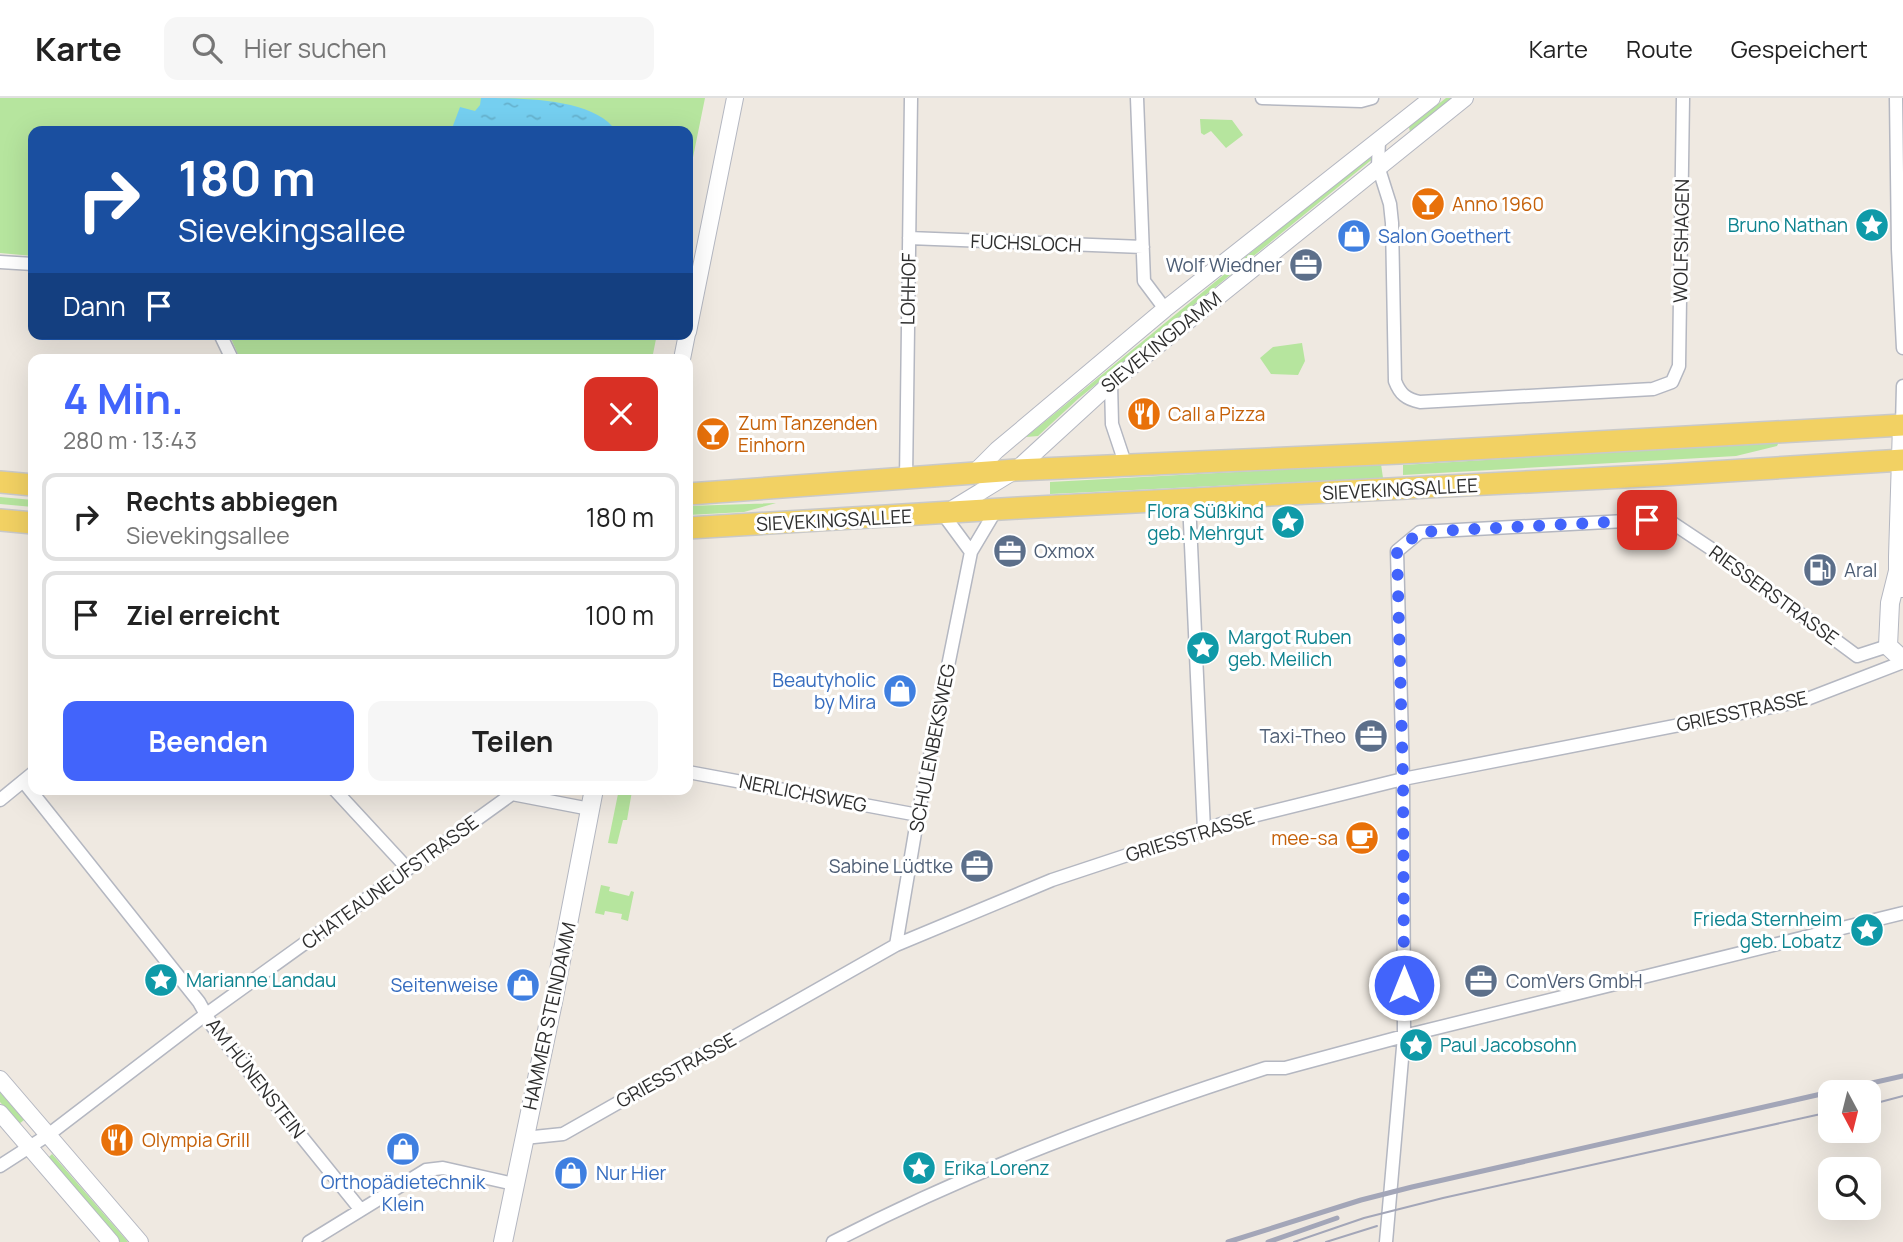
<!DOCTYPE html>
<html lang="de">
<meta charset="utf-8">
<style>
body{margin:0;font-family:Manrope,sans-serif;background:#f6f6f6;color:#222;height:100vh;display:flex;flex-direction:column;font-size:26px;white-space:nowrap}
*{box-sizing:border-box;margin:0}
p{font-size:23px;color:#767676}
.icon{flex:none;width:38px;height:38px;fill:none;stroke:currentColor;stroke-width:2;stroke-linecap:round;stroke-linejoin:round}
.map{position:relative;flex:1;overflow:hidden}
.details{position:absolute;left:28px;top:256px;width:665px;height:441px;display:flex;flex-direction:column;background:#fff;border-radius:14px;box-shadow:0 7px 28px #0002}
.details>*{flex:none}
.guide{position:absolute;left:28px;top:28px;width:665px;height:214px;border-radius:14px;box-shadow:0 7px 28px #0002;background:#1a4fa0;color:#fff;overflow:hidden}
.needle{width:46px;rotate:173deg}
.fabs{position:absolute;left:1818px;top:982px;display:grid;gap:14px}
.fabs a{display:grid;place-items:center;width:63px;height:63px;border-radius:14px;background:#fff;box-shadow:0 7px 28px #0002;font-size:35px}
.pin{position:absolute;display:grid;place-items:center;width:60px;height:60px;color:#fff;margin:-30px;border-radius:14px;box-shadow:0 4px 10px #0006}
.me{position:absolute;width:77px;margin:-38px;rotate:0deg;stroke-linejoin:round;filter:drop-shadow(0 0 5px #0008)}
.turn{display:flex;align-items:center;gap:24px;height:147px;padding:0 35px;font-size:32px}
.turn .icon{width:91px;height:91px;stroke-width:2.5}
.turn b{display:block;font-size:49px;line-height:60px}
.then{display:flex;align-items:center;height:66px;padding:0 35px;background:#0003;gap:14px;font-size:26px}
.round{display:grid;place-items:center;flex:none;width:74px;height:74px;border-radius:14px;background:#f6f6f6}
.summary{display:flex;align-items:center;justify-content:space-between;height:119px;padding:0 35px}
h1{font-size:42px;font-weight:700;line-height:52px;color:#4264fb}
.cta{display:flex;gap:14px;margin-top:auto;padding:14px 35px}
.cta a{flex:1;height:80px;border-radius:14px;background:#4264fb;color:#fff;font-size:28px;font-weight:700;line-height:80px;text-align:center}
.cta a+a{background:#f6f6f6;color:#222}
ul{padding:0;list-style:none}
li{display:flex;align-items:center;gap:21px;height:88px;margin:0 14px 10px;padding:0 21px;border:4px solid #e0e0e0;border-radius:14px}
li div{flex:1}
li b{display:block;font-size:26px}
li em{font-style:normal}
header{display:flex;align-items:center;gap:42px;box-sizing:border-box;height:98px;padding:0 35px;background:#fff;border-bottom:2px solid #e0e0e0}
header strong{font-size:33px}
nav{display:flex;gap:38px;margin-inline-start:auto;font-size:24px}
.search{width:490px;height:63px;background:#f6f6f6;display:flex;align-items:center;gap:18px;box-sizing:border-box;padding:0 24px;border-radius:14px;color:#767676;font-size:26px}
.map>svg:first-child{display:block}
.grass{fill:#b6e59e}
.water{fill:url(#water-ripples)}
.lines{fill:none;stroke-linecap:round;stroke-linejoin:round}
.minor-casing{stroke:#b4b7c1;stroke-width:15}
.tertiary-casing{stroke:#b4b7c1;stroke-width:18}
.secondary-casing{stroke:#b4b7c1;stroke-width:20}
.primary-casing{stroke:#c9c9c9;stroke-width:24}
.minor{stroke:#fff;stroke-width:12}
.tertiary{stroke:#fff;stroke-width:16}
.secondary{stroke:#fff;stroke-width:18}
.primary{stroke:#f2d163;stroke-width:21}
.tram{stroke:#a3a6b8;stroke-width:2}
.rail{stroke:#a3a6b8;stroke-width:5}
.route{stroke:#4264fb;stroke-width:12;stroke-dasharray:0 21.6}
.labels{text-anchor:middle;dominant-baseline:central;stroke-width:6;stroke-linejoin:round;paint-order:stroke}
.food-label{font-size:19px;fill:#c56008;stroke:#fff;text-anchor:start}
.culture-label{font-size:19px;fill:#0d838f;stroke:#fff;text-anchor:start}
.shop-label{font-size:19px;fill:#366cbe;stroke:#fff;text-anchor:start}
.street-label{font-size:19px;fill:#2e2e2e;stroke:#fff}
.service-label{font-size:19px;fill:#4e5e75;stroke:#fff;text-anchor:end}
</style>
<header>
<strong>Karte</strong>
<div class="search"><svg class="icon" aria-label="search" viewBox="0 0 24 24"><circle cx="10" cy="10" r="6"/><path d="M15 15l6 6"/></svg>Hier suchen</div>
<nav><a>Karte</a><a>Route</a><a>Gespeichert</a></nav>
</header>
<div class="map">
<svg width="1903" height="1144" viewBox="0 0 1903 1144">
<defs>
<pattern id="water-ripples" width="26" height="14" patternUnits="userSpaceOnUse" patternTransform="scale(1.75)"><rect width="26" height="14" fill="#75cff0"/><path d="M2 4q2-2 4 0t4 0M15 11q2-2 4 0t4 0" fill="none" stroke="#66b2ce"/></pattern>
</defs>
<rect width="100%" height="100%" fill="#efe9e1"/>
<path class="grass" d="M0,0H705L688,84V33H33V158L0,155Z
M1446,0H1454L1410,34L1409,29Z
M1200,21L1232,22L1243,37L1226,50L1211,33L1204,37L1201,35Z
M1371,56L1375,59L1078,301L1038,338L1026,339Z
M229,236H657L652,261H240Z
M1302,245L1305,263L1298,277L1271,276L1260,260L1273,249Z
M1779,344L1777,348L1736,358L1403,377V367Z
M1381,366L1383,380L1050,396V384Z
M0,399L33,402V409L0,406Z
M776,405L744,414L688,417V408Z
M619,691H656L654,697L632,693L627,722H623L617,746L608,745Z
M601,787L610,789L609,793L629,798L631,793L634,794L628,823L621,821L622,816L605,813L604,817L595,815Z
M0,994L24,1022L19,1026L0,1004Z
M52,1056L128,1144H120L48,1060Z"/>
<path class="water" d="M481,0C520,0 595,0 616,33H451L460,9L475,13L480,7Z"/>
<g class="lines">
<g class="minor-casing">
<path id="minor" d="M1137,0L1144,183L1165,211
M1262,0L1361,3L1372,0
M1896,0L1898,151L1903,250
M1379,42L1378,68L1390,106L1392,125L1395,283C1400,296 1406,301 1420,304L1653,291L1672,284L1679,268L1683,0
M909,140L1143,149
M0,164L33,166
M220,236L232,261
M1111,285L1112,326L1126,368
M1902,327L1903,288
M906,382L911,0
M1189,403L1204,732
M943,416L971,454
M1857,558L1888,548
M688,674L918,717
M23,683L199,904L213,929L360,1111
M334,691L407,770
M0,702L33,675
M896,847L918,717L971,454L996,412
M524,1040L563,1036L896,847L1052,782L1221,726L1403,681L1802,603L1903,564
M0,1068L48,1037L205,917L512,696L590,711
M309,1144L426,1072L443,1070L514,1086
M833,1144C972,1072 1117,1018 1266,970H1285L1404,938L1903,815
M1386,1144L1404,938L1403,681L1397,453L1420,434L1662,421L1674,426L1725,460L1857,558"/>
</g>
<g class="tertiary-casing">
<path id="tertiary" d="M688,234L735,0
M682,261L687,236
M973,376L997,352L1165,211L1432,0
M949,413L1016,372L1111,285L1465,0
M0,981L140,1144
M0,1015L111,1144"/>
</g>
<g class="secondary-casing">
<path id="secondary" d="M1902,327L1898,459V473L1903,490
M1898,473L1890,505L1888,548L1903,562
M503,1144L553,904L594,691"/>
</g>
<g class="primary-casing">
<path id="primary" d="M0,384L33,387
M688,396L1016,372L1399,355L1903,327
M0,422L33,425
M688,430L1018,410L1663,377L1903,362"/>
</g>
<use href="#minor" class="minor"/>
<use href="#tertiary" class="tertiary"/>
<use href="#secondary" class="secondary"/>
<use href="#primary" class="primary"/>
<path class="tram" d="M1869,1007L1903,998
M1294,1144L1364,1120L1443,1100L1830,1014
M1326,1144L1377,1128"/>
<path class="rail" d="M1832,994L1903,978
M1228,1144L1361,1102L1412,1089L1830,994
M1268,1144L1337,1120"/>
</g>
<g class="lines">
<path class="route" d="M1404,887L1403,681L1397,453L1420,434L1647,422"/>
</g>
<defs>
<g id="bar-disc" transform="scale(1.75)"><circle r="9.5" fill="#e8710a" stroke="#fff"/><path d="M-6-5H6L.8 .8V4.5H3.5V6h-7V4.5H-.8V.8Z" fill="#fff"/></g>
<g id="sight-disc" transform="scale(1.75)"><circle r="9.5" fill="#0f9aa8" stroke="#fff"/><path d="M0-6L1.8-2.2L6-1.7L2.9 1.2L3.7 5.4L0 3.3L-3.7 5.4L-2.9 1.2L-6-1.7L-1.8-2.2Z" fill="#fff"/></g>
<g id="shop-disc" transform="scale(1.75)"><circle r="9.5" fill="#3f7fe0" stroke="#fff"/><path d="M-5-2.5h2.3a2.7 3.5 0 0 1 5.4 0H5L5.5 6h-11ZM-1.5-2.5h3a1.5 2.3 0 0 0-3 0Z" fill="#fff"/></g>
<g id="office-disc" transform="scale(1.75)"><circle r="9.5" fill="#5c6f8a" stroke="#fff"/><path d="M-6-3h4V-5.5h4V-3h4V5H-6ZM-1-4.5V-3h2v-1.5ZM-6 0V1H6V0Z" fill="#fff"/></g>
<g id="restaurant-disc" transform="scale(1.75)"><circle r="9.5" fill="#e8710a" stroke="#fff"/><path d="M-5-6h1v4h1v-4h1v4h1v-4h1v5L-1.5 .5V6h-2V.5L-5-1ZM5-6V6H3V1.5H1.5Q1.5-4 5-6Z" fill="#fff"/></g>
<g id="fuel-disc" transform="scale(1.75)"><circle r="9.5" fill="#5c6f8a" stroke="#fff"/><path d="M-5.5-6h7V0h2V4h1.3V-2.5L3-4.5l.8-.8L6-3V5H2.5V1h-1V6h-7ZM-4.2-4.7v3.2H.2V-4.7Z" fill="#fff"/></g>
<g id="cafe-disc" transform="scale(1.75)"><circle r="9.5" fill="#e8710a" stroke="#fff"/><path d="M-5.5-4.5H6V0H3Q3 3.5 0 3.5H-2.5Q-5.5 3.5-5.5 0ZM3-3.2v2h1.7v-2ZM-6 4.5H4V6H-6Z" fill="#fff"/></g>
</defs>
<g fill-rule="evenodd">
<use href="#bar-disc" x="1428" y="106"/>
<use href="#sight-disc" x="1872" y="127"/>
<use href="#shop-disc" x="1354" y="138"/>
<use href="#office-disc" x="1306" y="167"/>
<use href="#restaurant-disc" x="1144" y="316"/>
<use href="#bar-disc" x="713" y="336"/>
<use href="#sight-disc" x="1288" y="424"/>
<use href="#office-disc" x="1010" y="453"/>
<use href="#fuel-disc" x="1820" y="472"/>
<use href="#sight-disc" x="1203" y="550"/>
<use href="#shop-disc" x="900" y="593"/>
<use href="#office-disc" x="1371" y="638"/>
<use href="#cafe-disc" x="1362" y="740"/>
<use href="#office-disc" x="977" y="768"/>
<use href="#sight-disc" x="1867" y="832"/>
<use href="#sight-disc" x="161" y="882"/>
<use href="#office-disc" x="1481" y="883"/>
<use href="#shop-disc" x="523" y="887"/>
<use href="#sight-disc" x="1416" y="947"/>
<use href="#restaurant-disc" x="117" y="1042"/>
<use href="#shop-disc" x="403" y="1051"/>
<use href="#sight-disc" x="919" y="1070"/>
<use href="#shop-disc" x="571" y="1075"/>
</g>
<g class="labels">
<g class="food-label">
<text x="1452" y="106">Anno 1960</text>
<text x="1168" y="316">Call a Pizza</text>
<text x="738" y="325">Zum Tanzenden<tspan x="738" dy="22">Einhorn</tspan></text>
<text x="1338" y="740" text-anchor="end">mee-sa</text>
<text x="142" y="1042">Olympia Grill</text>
</g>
<g class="culture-label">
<text x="1848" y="127" text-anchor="end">Bruno Nathan</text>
<text x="1264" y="413" text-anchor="end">Flora Süßkind<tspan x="1264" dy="22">geb. Mehrgut</tspan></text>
<text x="1228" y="539">Margot Ruben<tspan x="1228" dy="22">geb. Meilich</tspan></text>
<text x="1842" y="821" text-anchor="end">Frieda Sternheim<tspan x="1842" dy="22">geb. Lobatz</tspan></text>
<text x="186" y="882">Marianne Landau</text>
<text x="1440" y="947">Paul Jacobsohn</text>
<text x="944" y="1070">Erika Lorenz</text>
</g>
<g class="shop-label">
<text x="1378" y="138">Salon Goethert</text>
<text x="876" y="582" text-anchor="end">Beautyholic<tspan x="876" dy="22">by Mira</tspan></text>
<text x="498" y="887" text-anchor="end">Seitenweise</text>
<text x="596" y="1075">Nur Hier</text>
<text x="403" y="1084" text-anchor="middle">Orthopädietechnik<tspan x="403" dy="22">Klein</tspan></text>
</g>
<g class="street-label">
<text transform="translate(1681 143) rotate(-89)">WOLFSHAGEN</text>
<text transform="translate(1026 145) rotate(2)">FUCHSLOCH</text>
<text transform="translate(908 191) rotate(-89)">LOHHOF</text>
<text transform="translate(1161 244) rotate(-39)">SIEVEKINGDAMM</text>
<text transform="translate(1400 391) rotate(-3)">SIEVEKINGSALLEE</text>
<text transform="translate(834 422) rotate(-3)">SIEVEKINGSALLEE</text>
<text transform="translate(1774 497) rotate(36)">RIESSERSTRASSE</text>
<text transform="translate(1742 613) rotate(-12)">GRIESSTRASSE</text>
<text transform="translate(932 650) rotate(-79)">SCHULENBEKSWEG</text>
<text transform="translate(803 695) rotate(11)">NERLICHSWEG</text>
<text transform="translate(1190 738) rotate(-17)">GRIESSTRASSE</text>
<text transform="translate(390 784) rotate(-36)">CHATEAUNEUFSTRASSE</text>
<text transform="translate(549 918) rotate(-78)">HAMMER STEINDAMM</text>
<text transform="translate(676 972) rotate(-29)">GRIESSTRASSE</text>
<text transform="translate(256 980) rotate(52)">AM HÜNENSTEIN</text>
</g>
<g class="service-label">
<text x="1282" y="167">Wolf Wiedner</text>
<text x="1034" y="453" text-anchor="start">Oxmox</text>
<text x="1844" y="472" text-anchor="start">Aral</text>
<text x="1346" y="638">Taxi-Theo</text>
<text x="953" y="768">Sabine Lüdtke</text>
<text x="1506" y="883" text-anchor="start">ComVers GmbH</text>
</g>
</g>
</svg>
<div class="fabs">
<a><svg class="needle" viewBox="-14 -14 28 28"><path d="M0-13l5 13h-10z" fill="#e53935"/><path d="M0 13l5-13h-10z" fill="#767676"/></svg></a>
<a><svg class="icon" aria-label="search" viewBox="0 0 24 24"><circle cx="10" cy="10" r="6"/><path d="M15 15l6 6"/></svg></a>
</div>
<div class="pin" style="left:1647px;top:422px;background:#d93025"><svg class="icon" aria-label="arrive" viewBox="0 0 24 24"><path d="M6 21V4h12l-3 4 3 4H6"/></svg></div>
<svg class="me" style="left:1404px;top:887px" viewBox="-20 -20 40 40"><circle r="17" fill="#4264fb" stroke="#fff" stroke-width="3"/><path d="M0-11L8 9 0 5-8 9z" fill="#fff"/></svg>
<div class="guide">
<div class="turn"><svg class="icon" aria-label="right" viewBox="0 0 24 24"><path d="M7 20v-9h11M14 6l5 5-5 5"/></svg><div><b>180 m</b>Sievekingsallee</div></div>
<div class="then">Dann<svg class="icon" aria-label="arrive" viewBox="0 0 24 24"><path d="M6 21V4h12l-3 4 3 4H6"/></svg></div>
</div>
<section class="details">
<div class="summary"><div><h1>4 Min.</h1><p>280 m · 13:43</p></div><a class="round" style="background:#d93025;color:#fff"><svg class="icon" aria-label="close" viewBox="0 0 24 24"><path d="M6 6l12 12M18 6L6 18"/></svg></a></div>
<ul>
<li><svg class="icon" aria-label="right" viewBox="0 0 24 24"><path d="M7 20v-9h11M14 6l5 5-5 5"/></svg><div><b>Rechts abbiegen</b><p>Sievekingsallee</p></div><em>180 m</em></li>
<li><svg class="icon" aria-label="arrive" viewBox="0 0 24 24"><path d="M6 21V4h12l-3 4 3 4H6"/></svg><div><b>Ziel erreicht</b></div><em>100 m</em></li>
</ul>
<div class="cta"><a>Beenden</a><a>Teilen</a></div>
</section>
</div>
